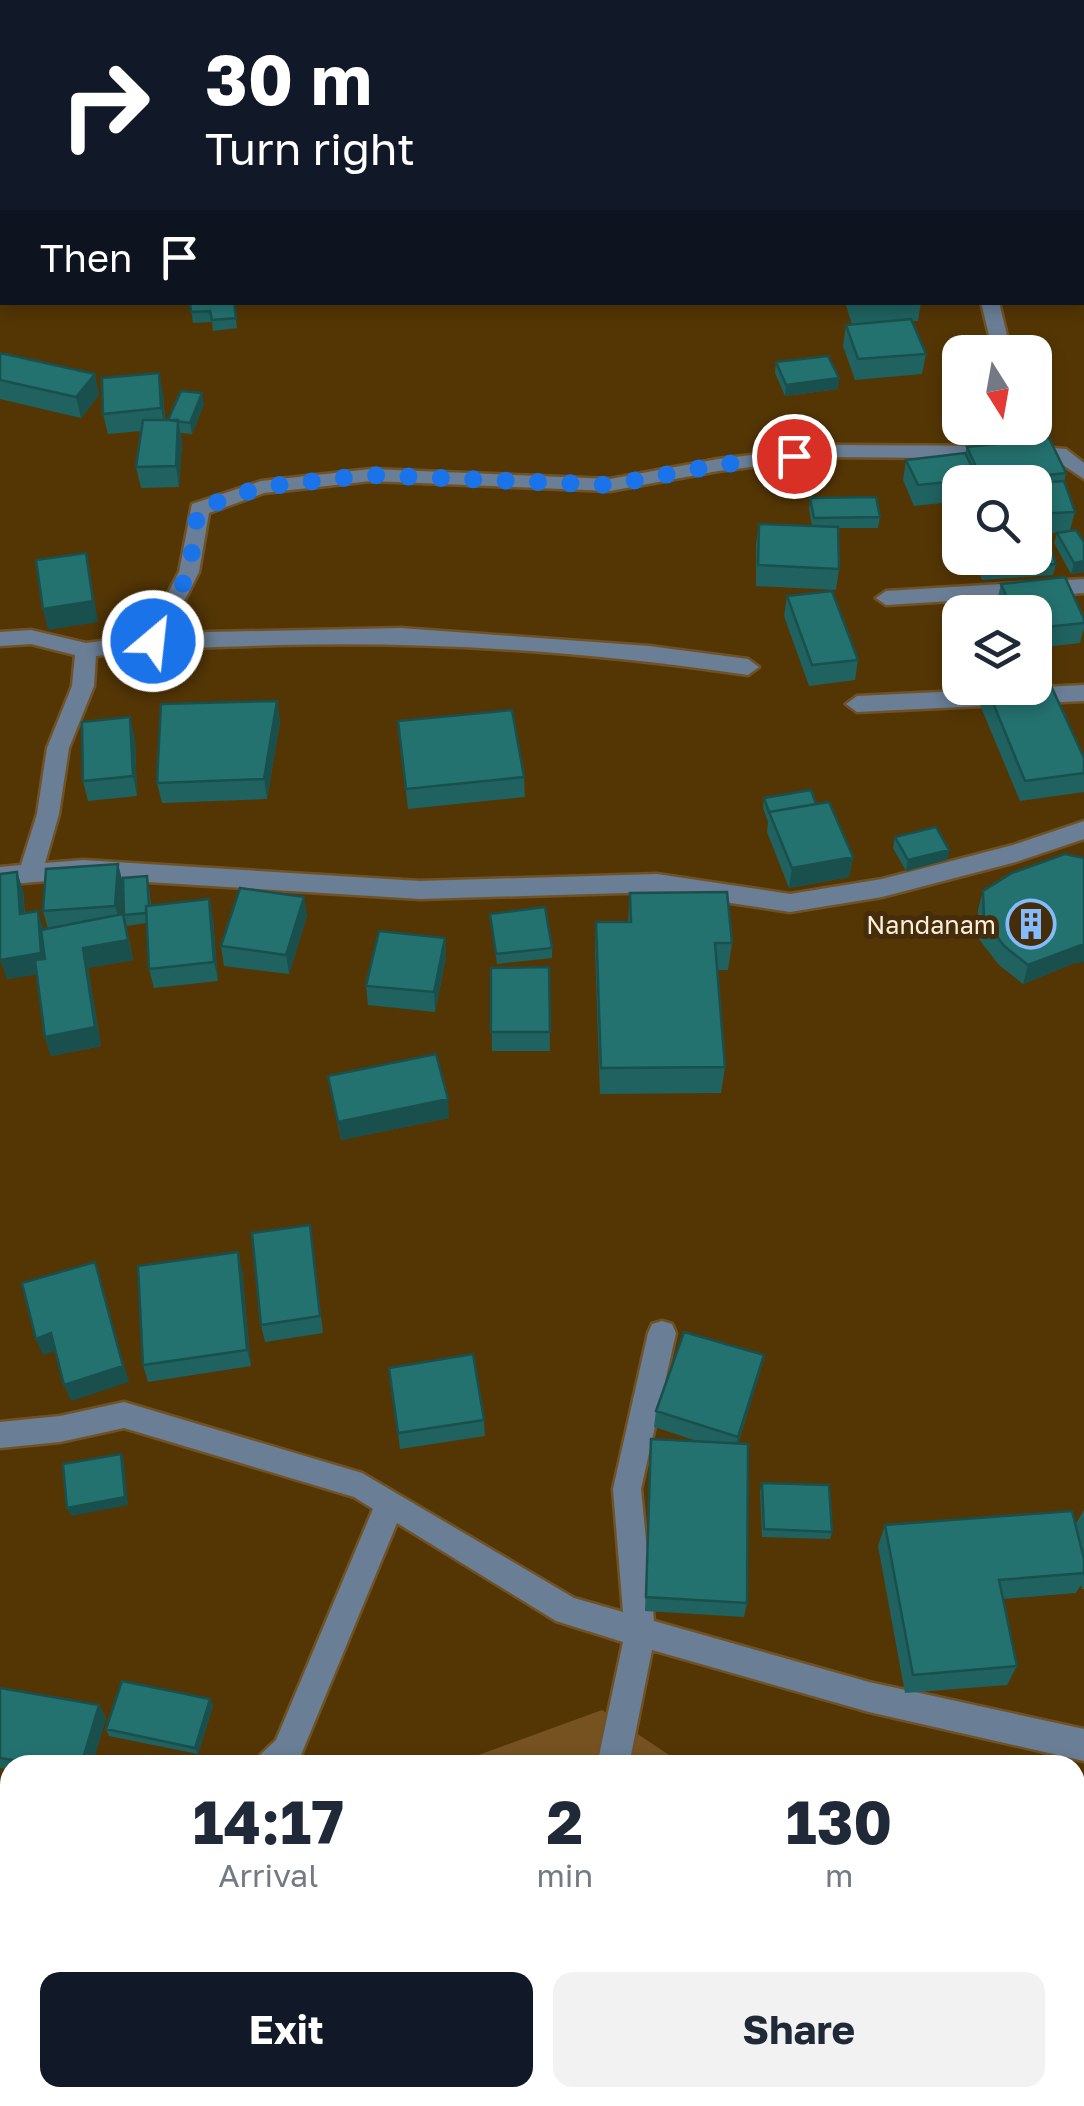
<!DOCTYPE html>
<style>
body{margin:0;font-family:"Golos Text",sans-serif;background:#f2f2f3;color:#1f2937;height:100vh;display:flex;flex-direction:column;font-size:38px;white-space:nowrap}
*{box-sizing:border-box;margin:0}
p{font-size:32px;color:#747a83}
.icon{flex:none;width:55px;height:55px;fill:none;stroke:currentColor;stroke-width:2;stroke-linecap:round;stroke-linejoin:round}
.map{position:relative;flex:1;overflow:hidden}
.sheet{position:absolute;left:0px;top:1755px;width:1085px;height:352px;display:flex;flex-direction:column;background:#fff;border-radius:30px 30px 0 0;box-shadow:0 5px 15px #0003}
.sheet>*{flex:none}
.guide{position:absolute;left:0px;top:0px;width:1085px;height:305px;box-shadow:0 5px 15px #0003;background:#111827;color:#fff;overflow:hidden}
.needle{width:65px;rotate:169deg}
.buttons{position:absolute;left:942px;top:335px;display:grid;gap:20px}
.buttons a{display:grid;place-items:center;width:110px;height:110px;border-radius:20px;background:#fff;box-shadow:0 5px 15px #0003;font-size:50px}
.pin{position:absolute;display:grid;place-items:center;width:85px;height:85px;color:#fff;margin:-42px;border:5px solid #fff;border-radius:50%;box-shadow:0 2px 10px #0007}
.me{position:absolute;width:110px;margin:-55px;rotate:28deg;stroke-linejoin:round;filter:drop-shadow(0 0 8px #0008)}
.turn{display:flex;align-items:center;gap:35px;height:210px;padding:0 40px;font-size:45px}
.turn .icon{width:130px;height:130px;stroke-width:2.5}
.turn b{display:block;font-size:70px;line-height:85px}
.then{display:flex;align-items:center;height:95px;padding:0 40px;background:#0003;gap:20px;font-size:38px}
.eta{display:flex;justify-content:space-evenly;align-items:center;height:170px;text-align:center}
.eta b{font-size:60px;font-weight:700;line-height:70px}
.cta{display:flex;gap:20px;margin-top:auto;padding:20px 40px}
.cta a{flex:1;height:115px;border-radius:20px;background:#111827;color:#fff;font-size:40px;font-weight:700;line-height:115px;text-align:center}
.cta a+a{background:#f2f2f3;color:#1f2937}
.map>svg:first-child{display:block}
.green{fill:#755220}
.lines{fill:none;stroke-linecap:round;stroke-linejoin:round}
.minor-casing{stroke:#6f5327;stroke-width:5}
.minor{fill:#6a7e96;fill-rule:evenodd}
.wall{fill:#1f625f}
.shaded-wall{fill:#19504e}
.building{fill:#24726f;stroke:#19504e;stroke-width:2.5}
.route{stroke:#1a73e8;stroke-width:18;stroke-dasharray:0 32.4}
.labels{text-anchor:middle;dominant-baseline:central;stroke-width:10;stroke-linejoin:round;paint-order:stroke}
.poi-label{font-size:25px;fill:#fdeedb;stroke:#452d0b;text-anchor:end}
</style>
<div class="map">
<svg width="1084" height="2106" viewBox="0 0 1084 2106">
<rect width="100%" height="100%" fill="#543605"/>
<path class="green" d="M602,1710L684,1765H451Z
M10,1928V2098H1052L1055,2106H4L0,2095V1931Z"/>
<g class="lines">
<g class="minor-casing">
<path id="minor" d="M352,0H368L369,2H353Z
M981,302H999L1011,352H993Z
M1006,428H1024L1028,446L1066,449L1084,463V479L1054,459L833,457L718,471L610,491L371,481L264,493L209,513L199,572L168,633L401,628L649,646L748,659L759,667L748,675C592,652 436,641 278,645C217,647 157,648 96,656L94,686L69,748L59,814L45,863L83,860L420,881L657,874L790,894L882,879L1013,845L1084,821V839L1016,862L882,897L790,912L657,892L420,899L83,878L0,885V867L21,865L37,814L47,748L72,686L75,655L31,644L0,646V632L31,630L86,643L146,635L179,572L192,504L261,481L371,469L610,479L718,459L833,445L1008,446Z
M1084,579V593L886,605L876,598L886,591Z
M1084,685V701L857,712L846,704L857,696Z
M662,1321L672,1324L676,1333L641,1489L654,1621L869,1682L1084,1729V1761L869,1712L652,1650L629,1765H597L623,1642L556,1621L397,1523L298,1762L256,1765L261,1754L276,1740L373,1509L354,1497L124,1428L60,1442L0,1448V1422L60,1416L124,1402L362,1473L574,1598L623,1612L613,1489L648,1333L652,1324Z"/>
</g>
<use href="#minor" class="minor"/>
</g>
<path class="wall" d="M771,0H895L897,2H772Z
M2,154V200H0V162Z
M1082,211H1084V247L1082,244Z
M190,302H234L237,328L213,331L212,322L193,323Z
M845,302H921L918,321H912L926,354L922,374L855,380L843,346L846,325H852Z
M0,353L99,395L81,418L0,399Z
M776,362L838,389L785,396L775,373Z
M163,394L165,420H168L204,404L192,434L180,433L182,441L179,487L141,488L136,467L142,431L108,434L103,414Z
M967,447L1066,473L1064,482L1075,512L1070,530L1084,542V572L1071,574L1054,543L1057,533L1035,535V482H960V501L914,506L903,480L906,460L965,453Z
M810,498L880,517L878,528H838L839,569L836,590L756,586V544L759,524L812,526L809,509Z
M974,558H1035L1056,564L1053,575L982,580Z
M1001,584L1084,619V628L1080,643L1035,648V612H999L996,605Z
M787,596L858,660L855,680L809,686L784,616Z
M984,688H1035L1084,758V792L1020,801L980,705Z
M277,701L280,722L267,799L162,803L157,783Z
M398,721L524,777L525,797L408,809Z
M135,738L137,796L88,801L83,781Z
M764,798L816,804L853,857L849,877L789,888L767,832L768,822L763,808Z
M895,837L949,850L947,860L906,871L893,848Z
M118,864L123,884L121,915L128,934L133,960L88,968L101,1046L51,1056L45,1037L37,974L7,979L17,872L23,891L25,913L43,930L48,929L43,911Z
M149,886L151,905L209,899L213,919L218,981L154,988L149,969L146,923L127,926L124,915Z
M983,891L1072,964L1023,984L999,965L978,938V910Z
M630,893L732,943L728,970H717L725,1067L721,1093L600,1094L595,950L596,922H628Z
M490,914L552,948V958L497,964Z
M307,916L289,974L224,966L221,946Z
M445,938L446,957L435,1012L368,1005L366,986Z
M549,967L550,1051H492L491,968Z
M328,1076L449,1118L341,1140Z
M310,1225L323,1333L265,1342L261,1325Z
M242,1269L251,1366L148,1382L143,1365Z
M389,1368L484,1420L485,1436L400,1449Z
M760,1372L738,1444L747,1603L744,1617L645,1611L651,1439L700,1442L654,1427L656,1411Z
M762,1483L832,1532L830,1539L762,1537L760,1491Z
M1084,1510V1589H1082L1081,1585L1076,1593L1003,1599L1017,1666L1007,1685L905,1693L878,1546L885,1525H1075Z
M0,1688L99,1705L106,1718L92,1765H10V1770L0,1768Z
M213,1706L198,1754L109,1736L106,1729Z"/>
<path class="shaded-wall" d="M967,0H1019L967,2Z
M0,105H2V126L0,127Z
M2,242V257L0,261V246Z
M159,373L163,394L165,429L161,408Z
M95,374L99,395L81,418L76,397Z
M839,378L838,389L785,396L786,385Z
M202,393L204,404L192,434L190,423Z
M178,420L182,441L179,487L176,466Z
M86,553L98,622L48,630L43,609Z
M1084,561V572L1071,574L1074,563Z
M277,701L280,722L267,799L264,779Z
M130,717L135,738L137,796L133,776Z
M949,850L947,860L906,871L908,860Z
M853,857L849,877L789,888L792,868Z
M118,864L123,884L121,926L115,906Z
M17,872L23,891L26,934L20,914Z
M304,897L307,916L289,974L286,955Z
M209,899L213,919L218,981L214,962Z
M38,911L44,931L47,973L7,979L0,960Z
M123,914L133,960L88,968L101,1046L51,1056L45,1037L83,948Z
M445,938L446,957L435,1012L434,992Z
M1084,944V962L1072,964L1023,984L1028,965Z
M448,1099L449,1118L341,1140L338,1122Z
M238,1252L242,1269L251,1366L247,1350Z
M95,1262L129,1382L71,1401L64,1385Z
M51,1333L58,1350L43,1355L36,1339Z
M764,1355L760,1372L735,1452L738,1437Z
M121,1454L124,1462L128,1505L71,1516L67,1508Z
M210,1699L213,1706L198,1754L195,1748Z
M99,1705L106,1718L92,1765H81Z"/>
<path class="building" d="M226,0H242L244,2H211Z
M254,0H305L306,1L255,2Z
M541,0H589L590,2H543Z
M786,0H834L836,2H787Z
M845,0H895L897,2H847Z
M1000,0H1078L1080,2H984Z
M0,35H2V57L0,51Z
M1082,35H1084V63H1082Z
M0,73H2V105H0Z
M1084,136V168H1082V137Z
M2,154V171H0V162Z
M0,225L2,226V242L0,246Z
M190,302H234L236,318L212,320L210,311L191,312Z
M911,319L926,354L858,359L846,325Z
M0,353L95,374L76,397L0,380Z
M828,356L839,378L786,385L776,362Z
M159,373L161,408L103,414L102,378Z
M181,391L202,393L190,423L168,420Z
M143,420H178L176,466L136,467Z
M1049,438L1066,473L983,482L967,447Z
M965,453L978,479L918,485L906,460Z
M1064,481L1075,512L1035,514V483Z
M876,497L880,517L814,518L810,498Z
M759,524L838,527L839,569L758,565Z
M1076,530L1084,542V561L1074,563L1057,533Z
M1046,537L1056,564L984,569L980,558H1035V538Z
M86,553L93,601L43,609L36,560Z
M1065,577L1084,619V623L1035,628V612H1013L1001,584Z
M832,591L858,660L812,665L787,596Z
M1047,677L1084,758V773L1025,781L987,688H1035V678Z
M277,701L264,779L157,783L161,704Z
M512,710L524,777L406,789L398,721Z
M130,717L133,776L83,781L82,722Z
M811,790L816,804L769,812L764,798Z
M829,802L853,857L792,868L769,812Z
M936,827L949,850L908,860L895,837Z
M1065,854L1084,858V944L1028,965L1004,946L984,918L983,891L1012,873Z
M118,864L115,906L43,911L46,869Z
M17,872L20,914L38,911L41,953L0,960V874Z
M147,876L149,906H146V913L124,915L123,878Z
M240,888L304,897L286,955L221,946Z
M727,892L732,943H715L725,1067L601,1068L596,922H631L630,893Z
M209,899L214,962L149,969L146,906Z
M545,907L552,948L496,954L490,914Z
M123,914L128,940L83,948L95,1027L45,1037L35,960L45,959L41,930Z
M379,931L445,938L434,992L366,986Z
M549,967L550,1032H491V968Z
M436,1054L448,1099L338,1122L328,1076Z
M310,1225L320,1316L261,1325L252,1233Z
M238,1252L247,1350L143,1365L138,1266Z
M95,1262L123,1366L64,1385L51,1333L36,1339L22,1283Z
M684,1332L764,1355L738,1437L656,1411Z
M473,1354L484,1420L398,1433L389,1368Z
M651,1439L748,1444L747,1603L646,1597Z
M121,1454L125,1497L67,1508L63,1464Z
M762,1483L829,1485L832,1532L764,1529Z
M1072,1511L1084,1559V1573L999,1580L1017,1666L913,1675L885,1525Z
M122,1681L210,1699L195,1748L106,1729Z
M0,1688L99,1705L81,1765H43L0,1758Z"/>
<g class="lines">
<path class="route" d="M153,641L189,572L198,509L261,487L370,475L610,485L718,465L794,456"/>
</g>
<defs>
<g id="building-ring" transform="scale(2.5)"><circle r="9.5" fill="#452d0b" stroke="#84bcfb" stroke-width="1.5"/><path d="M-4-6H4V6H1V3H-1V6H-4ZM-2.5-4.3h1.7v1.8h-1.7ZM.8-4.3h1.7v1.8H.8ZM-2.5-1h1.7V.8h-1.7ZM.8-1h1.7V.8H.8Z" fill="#84bcfb"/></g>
</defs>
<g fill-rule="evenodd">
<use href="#building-ring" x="1031" y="924"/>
</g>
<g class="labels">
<g class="poi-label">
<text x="996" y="924">Nandanam</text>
</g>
</g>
</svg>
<div class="buttons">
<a><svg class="needle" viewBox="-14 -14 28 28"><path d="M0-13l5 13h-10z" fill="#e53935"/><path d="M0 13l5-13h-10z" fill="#747a83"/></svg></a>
<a><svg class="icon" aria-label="search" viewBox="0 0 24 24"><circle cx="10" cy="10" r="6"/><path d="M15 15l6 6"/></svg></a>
<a><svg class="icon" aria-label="layers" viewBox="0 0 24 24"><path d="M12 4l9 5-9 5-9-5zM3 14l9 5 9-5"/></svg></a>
</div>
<div class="pin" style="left:794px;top:456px;background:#d93025"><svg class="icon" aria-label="arrive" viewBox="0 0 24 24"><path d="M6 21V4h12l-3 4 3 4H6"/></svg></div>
<svg class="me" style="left:153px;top:641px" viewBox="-20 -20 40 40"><circle r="17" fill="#1a73e8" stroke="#fff" stroke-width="3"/><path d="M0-11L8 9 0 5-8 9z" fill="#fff"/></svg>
<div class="guide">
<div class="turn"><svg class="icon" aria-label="right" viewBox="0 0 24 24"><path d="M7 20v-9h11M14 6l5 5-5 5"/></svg><div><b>30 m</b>Turn right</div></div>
<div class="then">Then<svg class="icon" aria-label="arrive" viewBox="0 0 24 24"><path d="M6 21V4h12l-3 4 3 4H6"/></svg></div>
</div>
<section class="sheet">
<div class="eta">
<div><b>14:17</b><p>Arrival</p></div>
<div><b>2</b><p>min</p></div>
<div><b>130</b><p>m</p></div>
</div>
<div class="cta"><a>Exit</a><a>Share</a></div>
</section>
</div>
